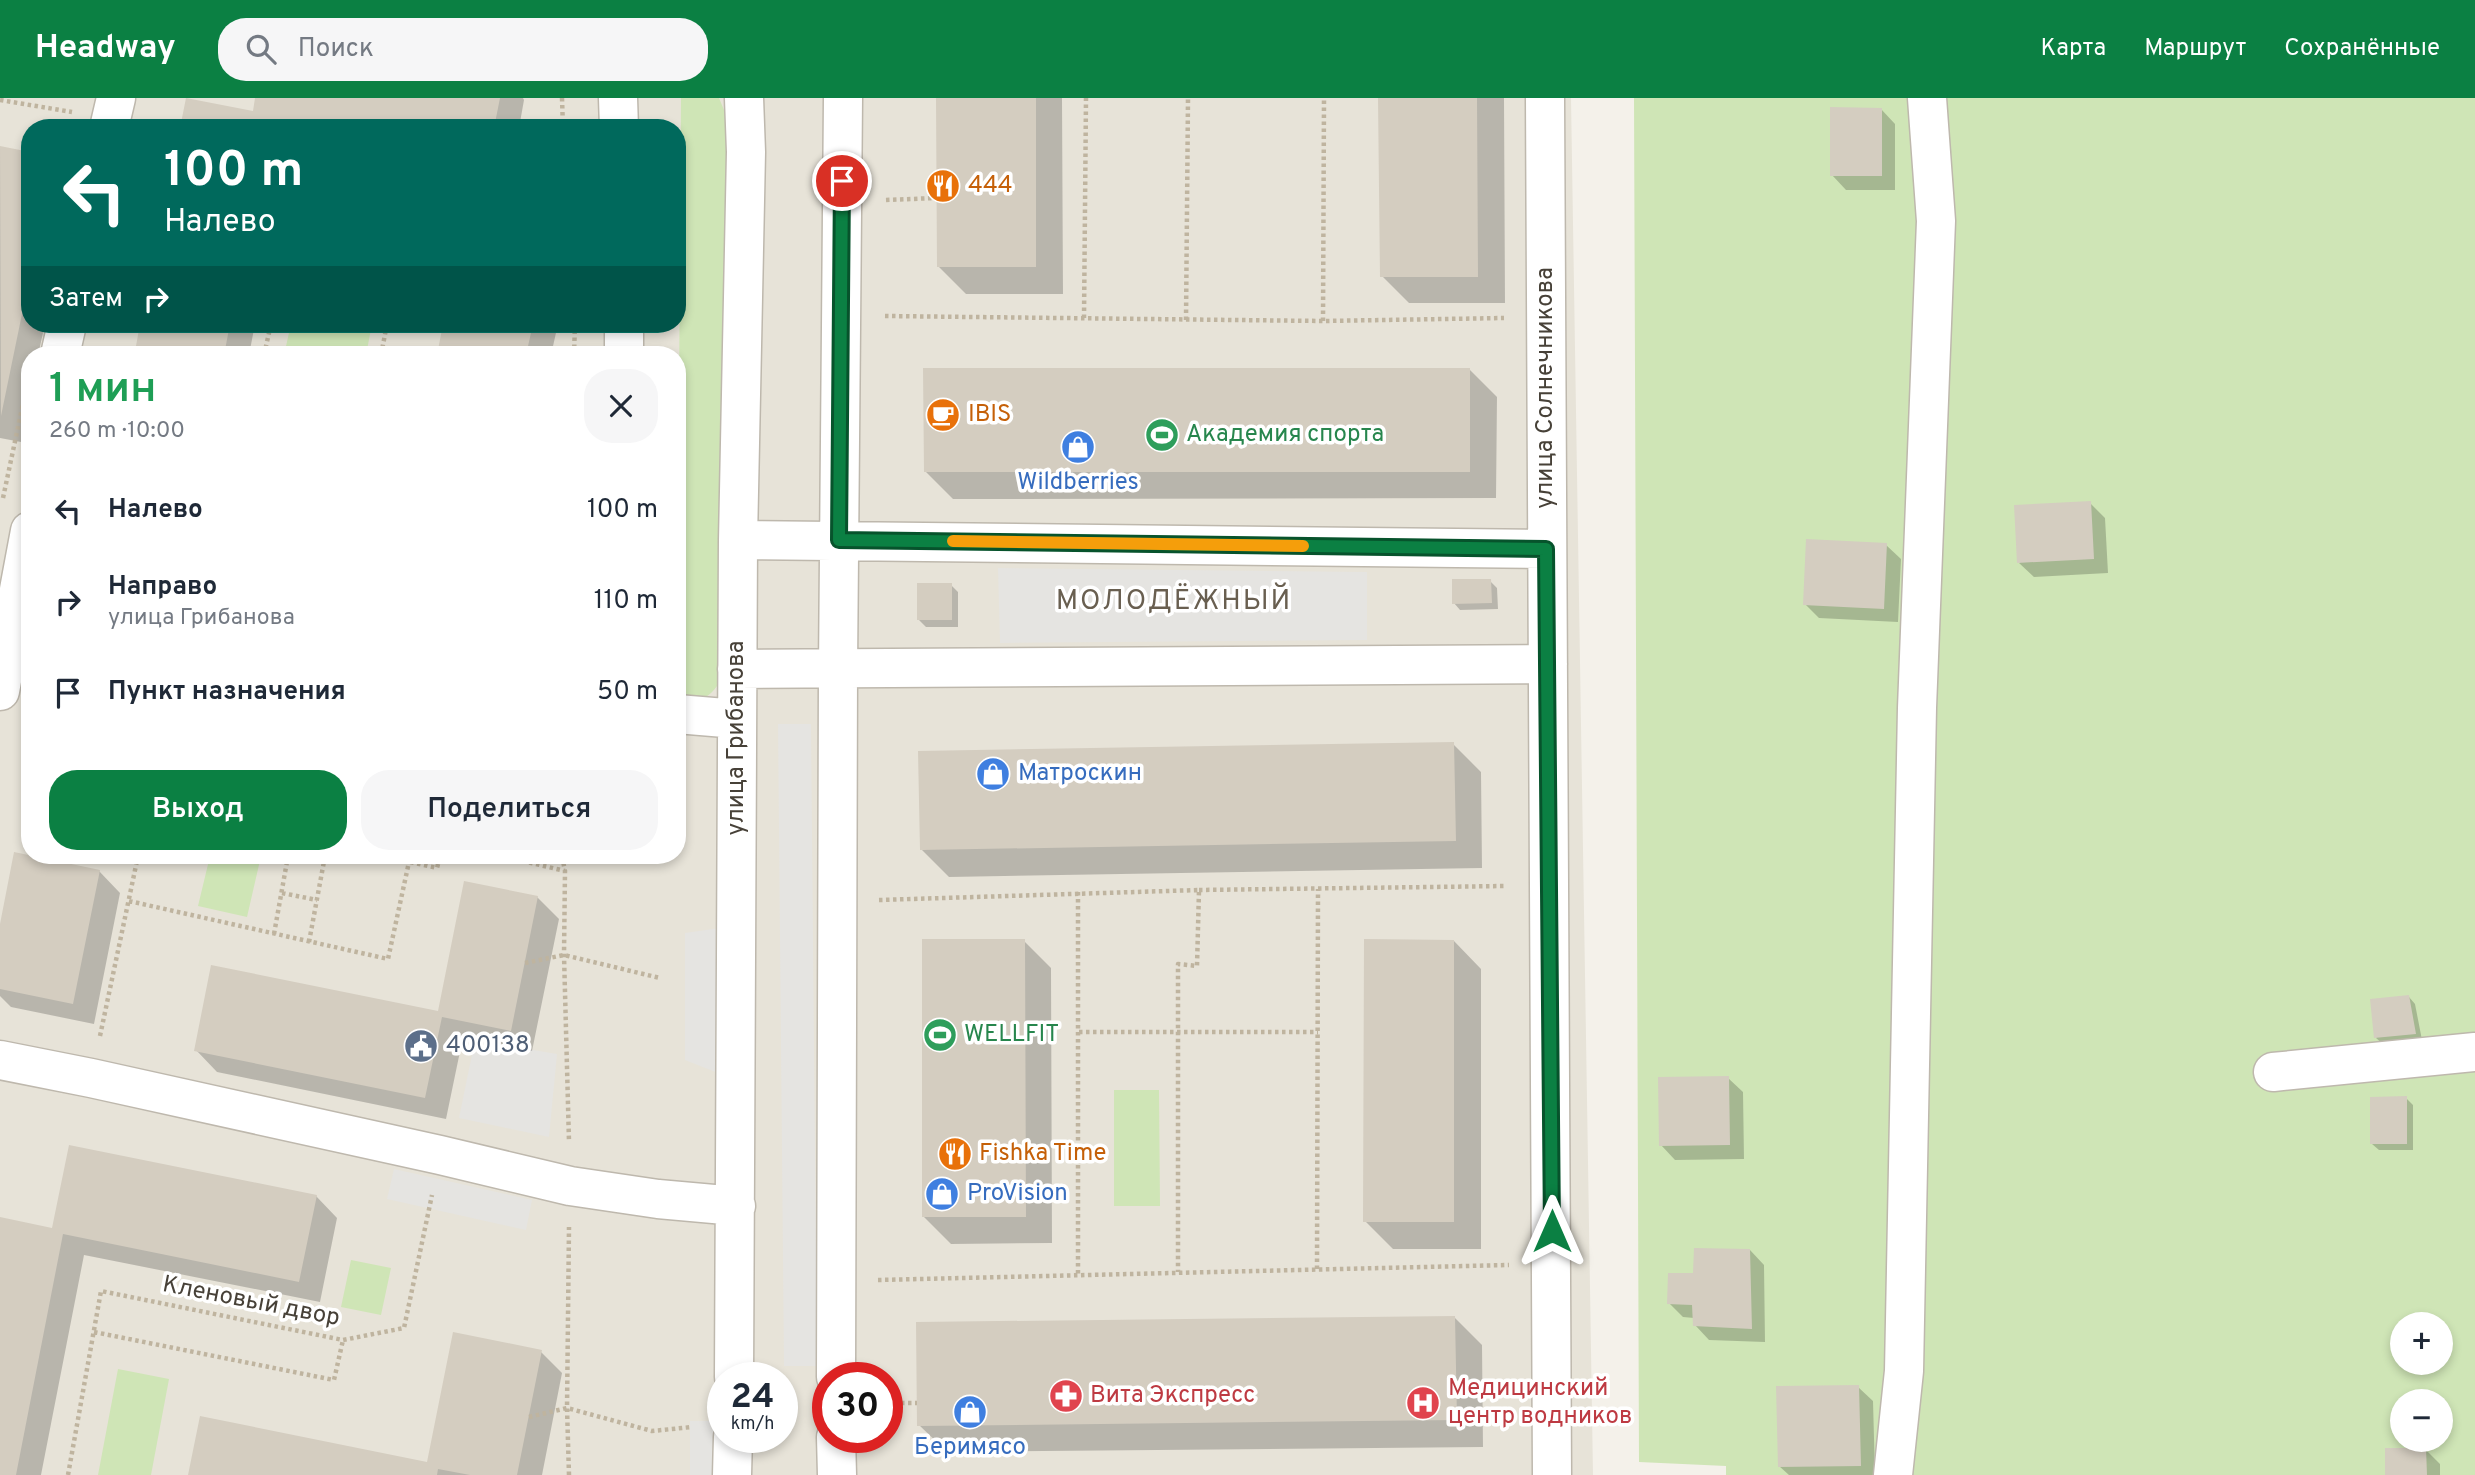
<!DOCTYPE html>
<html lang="ru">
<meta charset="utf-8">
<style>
body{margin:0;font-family:Overpass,sans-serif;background:#f6f6f7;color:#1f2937;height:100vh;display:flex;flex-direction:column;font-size:26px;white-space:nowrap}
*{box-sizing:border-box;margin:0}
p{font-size:23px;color:#747a83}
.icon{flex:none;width:38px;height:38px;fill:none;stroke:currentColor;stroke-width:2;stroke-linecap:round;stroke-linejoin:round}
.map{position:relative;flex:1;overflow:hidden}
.side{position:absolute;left:21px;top:248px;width:665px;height:518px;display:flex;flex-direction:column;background:#fff;border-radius:28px;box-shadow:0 4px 10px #0003}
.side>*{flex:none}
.banner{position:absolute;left:21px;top:21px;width:665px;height:214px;border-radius:28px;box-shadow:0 4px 10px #0003;background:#00695c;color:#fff;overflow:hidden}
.tools{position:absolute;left:2390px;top:1214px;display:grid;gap:14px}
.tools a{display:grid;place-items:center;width:63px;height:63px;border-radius:50%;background:#fff;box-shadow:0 4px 10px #0003;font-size:35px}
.speed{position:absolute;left:707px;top:1264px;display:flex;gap:14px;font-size:35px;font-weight:700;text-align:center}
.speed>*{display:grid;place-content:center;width:91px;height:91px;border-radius:50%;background:#fff;box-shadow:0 4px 10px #0003;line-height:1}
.speed small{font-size:18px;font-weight:400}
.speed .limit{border:10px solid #d22;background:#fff;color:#111}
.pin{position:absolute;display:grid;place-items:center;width:60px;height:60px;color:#fff;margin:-30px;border:4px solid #fff;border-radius:50%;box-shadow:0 2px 7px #0007}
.me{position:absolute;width:77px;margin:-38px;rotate:0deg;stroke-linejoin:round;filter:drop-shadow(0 0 5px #0008)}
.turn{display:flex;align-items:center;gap:24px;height:147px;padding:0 28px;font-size:32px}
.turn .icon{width:91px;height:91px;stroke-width:2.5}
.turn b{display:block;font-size:49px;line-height:60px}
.then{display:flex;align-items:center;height:66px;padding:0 28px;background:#0003;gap:14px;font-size:26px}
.round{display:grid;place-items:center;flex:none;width:74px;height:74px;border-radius:28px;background:#f6f6f7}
.summary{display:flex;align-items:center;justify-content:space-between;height:119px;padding:0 28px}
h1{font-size:42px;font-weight:600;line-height:52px;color:#1e9e55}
.button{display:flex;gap:14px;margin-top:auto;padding:14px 28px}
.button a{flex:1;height:80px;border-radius:28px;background:#0b8043;color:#fff;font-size:28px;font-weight:600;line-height:80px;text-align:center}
.button a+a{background:#f6f6f7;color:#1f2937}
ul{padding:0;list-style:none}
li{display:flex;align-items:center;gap:21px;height:91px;padding:0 28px}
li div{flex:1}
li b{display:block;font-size:26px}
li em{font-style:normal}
header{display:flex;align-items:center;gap:42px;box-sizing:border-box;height:98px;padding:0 35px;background:#0b8043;color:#fff}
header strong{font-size:33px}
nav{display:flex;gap:38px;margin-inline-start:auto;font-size:24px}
.search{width:490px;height:63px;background:#f6f6f7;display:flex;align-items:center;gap:18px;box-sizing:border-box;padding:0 24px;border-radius:28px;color:#747a83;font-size:26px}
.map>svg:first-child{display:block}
.residential{fill:#e7e3d8;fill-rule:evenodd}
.green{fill:#cfe5b6;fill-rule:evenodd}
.parking{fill:#e5e4e1}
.shadow{fill:#0003}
.building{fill:#d4cdc0}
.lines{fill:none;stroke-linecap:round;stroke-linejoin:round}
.minor-casing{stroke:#beb8ad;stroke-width:41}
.path{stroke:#bfb49f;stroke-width:4.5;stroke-dasharray:3.5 3.5;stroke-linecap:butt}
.minor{stroke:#fff;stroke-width:38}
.route-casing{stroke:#07532c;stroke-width:18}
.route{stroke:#0b8043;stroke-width:12}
.slow{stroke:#f59e0b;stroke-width:12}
.labels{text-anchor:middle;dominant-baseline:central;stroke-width:7;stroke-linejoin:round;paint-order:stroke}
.food-label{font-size:24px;fill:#c56008;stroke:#fff;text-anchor:start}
.street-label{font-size:24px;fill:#474138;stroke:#fff}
.leisure-label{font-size:24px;fill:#27864d;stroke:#fff;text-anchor:start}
.shop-label{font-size:24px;fill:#366cbe;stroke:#fff}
.service-label{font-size:24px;fill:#4e5e75;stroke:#fff;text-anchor:start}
.health-label{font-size:24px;fill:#be3a42;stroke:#fff;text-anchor:start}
.quarter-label{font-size:28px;letter-spacing:2px;fill:#695f50;stroke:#fff}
</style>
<header>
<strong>Headway</strong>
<div class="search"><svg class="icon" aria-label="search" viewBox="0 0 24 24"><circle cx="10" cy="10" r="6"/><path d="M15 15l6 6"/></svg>Поиск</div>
<nav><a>Карта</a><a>Маршрут</a><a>Сохранённые</a></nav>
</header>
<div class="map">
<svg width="2475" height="1377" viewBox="0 0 2475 1377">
<rect width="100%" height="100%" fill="#f4f1ea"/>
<path class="residential" d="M0,0H1571L1593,1377H0ZM30,30H677V226H30ZM30,257H677V758H30ZM723,1279H782V1339H723ZM828,1279H887V1339H828Z"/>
<path class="green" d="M681,0H719L729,24L721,582C709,602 699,605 677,600Z
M1634,0H2475V1377H1726V1368L1639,1364ZM2403,1227H2441V1265H2403ZM2403,1304H2441V1342H2403Z
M291,226H372L366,257H284Z
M210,758H261L247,819L198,808Z
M1114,992H1159L1160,1108H1114Z
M351,1162L391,1170L381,1217L341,1209Z
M118,1271L169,1281L151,1377H98Z"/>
<path class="parking" d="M998,470L1367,474V542L1000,545Z
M778,626H811L817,1268H784Z
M720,830L718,975L685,962V835Z
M475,942L557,956L549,1039L459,1020Z
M394,1071L532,1102L526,1132L387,1101Z
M690,1323H722L721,1377H690Z"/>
<path class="shadow" d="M257,0H523L524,2L519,30H181L254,15Z
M938,0H1062L1063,196H966L938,168Z
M1380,0H1504L1505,205H1409L1382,178Z
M1881,11L1895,26V92H1846L1832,77Z
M0,50L30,56V226H45L38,257H30V300L21,344L0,340Z
M142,226H255L249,257H147L138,248Z
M445,226H558L551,257H438Z
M1469,271L1497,299L1496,400L953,401L926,374Z
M2090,405L2105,420L2108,475L2034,479L2019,465Z
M1886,447L1901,461L1898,524L1819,520L1805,506Z
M1490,483L1497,490L1498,511L1460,512L1454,505Z
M951,487L958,494V529H926L919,522Z
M1453,646L1481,674L1482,770L949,779L922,752Z
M99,773L120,795L94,926L11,909L0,898V833Z
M537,799L559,821L532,953L463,939L446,1021L217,974L196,952L439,915Z
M1024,843L1051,870L1052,1145L951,1146L924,1119Z
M1454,843L1481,871V1151H1393L1365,1123Z
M2409,899L2415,906L2422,942L2383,946L2376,940Z
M1728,980L1743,994L1744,1061L1675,1062L1661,1047Z
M2406,1000L2413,1007V1052H2379L2372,1046Z
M316,1098L337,1120L320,1204L84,1157L41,1377H0V1121L54,1132Z
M1750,1152L1764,1167L1765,1244L1709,1242L1695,1227L1694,1220L1683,1219L1669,1205L1695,1177Z
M1455,1220L1482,1247L1483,1349L947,1354L919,1327Z
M541,1254L562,1275L542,1377H190L428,1366Z
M1858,1289L1873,1303L1875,1377H1789L1779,1368Z
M2426,1352L2440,1366V1377H2387Z"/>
<path class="building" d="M186,0L253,13L255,0H500L494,30H314L271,21L269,30H180Z
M936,0H1036V169H937Z
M1378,0H1477L1478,179H1380Z
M1830,9L1882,10V78H1830Z
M0,48L30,54V177L1,318Z
M140,226H230L224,257H182L136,248Z
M443,226H533L526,257H437Z
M923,270H1470V374H924Z
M2091,403L2094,461L2017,465L2014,407Z
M1806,441L1887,445L1884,511L1803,507Z
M1452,481H1491L1492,505L1452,506Z
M917,485H952V522H917Z
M1454,644L1456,743L920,752L918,653Z
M14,754L100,772L73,906L0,891V826Z
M464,783L538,798L511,933L442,919L425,1000L194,953L211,867L438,913Z
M922,841H1025L1026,1119H922Z
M1364,841L1454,842V1124H1363Z
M2409,897L2416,936L2374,940L2370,901Z
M1729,978L1730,1047L1659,1048L1658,979Z
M2407,998V1046H2370V999Z
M69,1047L317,1097L299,1184L63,1136L16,1377H0V1119L52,1130Z
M1694,1150L1750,1151L1752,1231L1693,1228L1692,1207L1667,1206L1668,1175H1693Z
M1455,1218L1457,1322L917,1328L916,1224Z
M453,1234L542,1252L517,1377H470L438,1371L437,1377H188L200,1318L427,1364Z
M1859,1287L1861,1368L1778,1369L1776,1288Z
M2385,1350H2426L2427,1377H2385Z"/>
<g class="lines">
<g class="minor-casing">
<path id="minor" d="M618,0L619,30
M1545,0L1552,1377
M109,30L116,0
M60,257L67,226
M624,257V226
M738,442L1546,451
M737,571L1548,566
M0,593L30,433
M677,616L737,621
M0,962L91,980L440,1057L570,1088L658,1101L736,1108
M2273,974L2475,954
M734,1279L738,442L746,54L744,0
M836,1279L838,571L843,0
M836,1339L837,1377
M732,1377L733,1339
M1893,1377L1904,1273L1917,610L1936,123L1927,0"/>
</g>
<path class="path" d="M562,0L563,30
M0,2L72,14
M886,102L936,100
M885,218L1323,223L1504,220
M1084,220L1086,0
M1186,222L1188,0
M1323,223L1324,0
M264,257L271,226
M381,257L387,226
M574,257L575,226
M3,400L28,282
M383,758L437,770L440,758
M502,758L565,773
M562,758L565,773L564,857L569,1044
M1199,792L1506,788
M1078,794V1176
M282,795L317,802
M879,802L1199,792L1197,868L1178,866V1174
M129,803L388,861L409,764
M274,836L288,758
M309,844L325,758
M525,865L564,857L660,880
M1079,934H1318
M100,938L138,758
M1317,1171L1318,791
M878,1182L1509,1167
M94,1234L334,1282L343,1242
M887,1305H917
M529,1319L567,1310L652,1333L692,1329
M782,1329L795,1330
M68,1377L101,1193L343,1242L404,1230L432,1097
M569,1377L567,1310L569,1129"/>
<use href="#minor" class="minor"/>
</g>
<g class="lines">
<g class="route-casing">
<path id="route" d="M842,83L839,442L1546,451L1552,1133"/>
</g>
<use href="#route" class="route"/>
<path class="slow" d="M953,443L1303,448"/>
</g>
<defs>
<g id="restaurant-disc" transform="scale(1.75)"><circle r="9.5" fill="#e8710a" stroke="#fff"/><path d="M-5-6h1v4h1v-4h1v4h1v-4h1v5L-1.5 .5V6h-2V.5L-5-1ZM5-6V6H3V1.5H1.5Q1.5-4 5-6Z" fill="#fff"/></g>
<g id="cafe-disc" transform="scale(1.75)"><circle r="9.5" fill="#e8710a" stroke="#fff"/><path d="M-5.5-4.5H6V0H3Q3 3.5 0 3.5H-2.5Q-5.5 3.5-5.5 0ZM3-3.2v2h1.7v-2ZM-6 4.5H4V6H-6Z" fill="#fff"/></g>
<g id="stadium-disc" transform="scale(1.75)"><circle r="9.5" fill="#2e9e5b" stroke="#fff"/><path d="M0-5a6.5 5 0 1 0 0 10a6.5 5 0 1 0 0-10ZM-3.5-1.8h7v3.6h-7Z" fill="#fff"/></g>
<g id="shop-disc" transform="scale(1.75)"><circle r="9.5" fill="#3f7fe0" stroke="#fff"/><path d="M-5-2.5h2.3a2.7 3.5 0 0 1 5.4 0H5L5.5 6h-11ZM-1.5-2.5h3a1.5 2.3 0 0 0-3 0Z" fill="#fff"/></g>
<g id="civic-disc" transform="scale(1.75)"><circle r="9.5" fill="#5c6f8a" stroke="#fff"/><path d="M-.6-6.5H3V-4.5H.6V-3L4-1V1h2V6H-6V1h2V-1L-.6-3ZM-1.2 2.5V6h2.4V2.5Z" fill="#fff"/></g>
<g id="pharmacy-disc" transform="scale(1.75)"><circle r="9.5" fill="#e0444e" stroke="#fff"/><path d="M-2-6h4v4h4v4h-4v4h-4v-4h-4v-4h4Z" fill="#fff"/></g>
<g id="hospital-disc" transform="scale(1.75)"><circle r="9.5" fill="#e0444e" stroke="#fff"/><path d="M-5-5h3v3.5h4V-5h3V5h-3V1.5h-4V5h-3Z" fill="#fff"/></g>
</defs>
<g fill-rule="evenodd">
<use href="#restaurant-disc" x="943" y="88"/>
<use href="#cafe-disc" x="943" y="317"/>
<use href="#stadium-disc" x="1162" y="337"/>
<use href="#shop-disc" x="1078" y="349"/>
<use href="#shop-disc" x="993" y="676"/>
<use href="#stadium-disc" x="940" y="937"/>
<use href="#civic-disc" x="421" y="948"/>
<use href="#restaurant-disc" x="955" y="1056"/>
<use href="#shop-disc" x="942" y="1096"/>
<use href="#pharmacy-disc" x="1066" y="1298"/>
<use href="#hospital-disc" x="1423" y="1305"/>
<use href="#shop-disc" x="970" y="1314"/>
</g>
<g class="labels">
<g class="food-label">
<text x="968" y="88">444</text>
<text x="968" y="317">IBIS</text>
<text x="979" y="1056">Fishka Time</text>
</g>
<g class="street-label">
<text transform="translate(1546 290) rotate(-90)">улица Солнечникова</text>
<text transform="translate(737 640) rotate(-90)">улица Грибанова</text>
<text transform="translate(251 1204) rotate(11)">Кленовый двор</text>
</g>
<g class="leisure-label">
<text x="1186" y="337">Академия спорта</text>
<text x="964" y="937">WELLFIT</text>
</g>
<g class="shop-label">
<text x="1078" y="385">Wildberries</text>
<text x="1018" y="676" text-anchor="start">Матроскин</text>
<text x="967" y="1096" text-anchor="start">ProVision</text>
<text x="970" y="1350">Беримясо</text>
</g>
<g class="service-label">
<text x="446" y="948">400138</text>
</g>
<g class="health-label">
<text x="1448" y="1291">Медицинский<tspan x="1448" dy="28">центр водников</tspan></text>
<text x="1090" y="1298">Вита Экспресс</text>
</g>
<g class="quarter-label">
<text x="1174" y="504">МОЛОДЁЖНЫЙ</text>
</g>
</g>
</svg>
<div class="tools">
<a>+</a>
<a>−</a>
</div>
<div class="speed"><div>24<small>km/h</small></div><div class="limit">30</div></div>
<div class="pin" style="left:842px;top:83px;background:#d93025"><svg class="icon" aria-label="arrive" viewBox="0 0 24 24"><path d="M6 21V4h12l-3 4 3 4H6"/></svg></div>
<svg class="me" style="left:1552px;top:1133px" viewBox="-20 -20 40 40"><path d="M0-17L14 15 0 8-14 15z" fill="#0b8043" stroke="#fff" stroke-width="4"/></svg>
<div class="banner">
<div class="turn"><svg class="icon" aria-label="left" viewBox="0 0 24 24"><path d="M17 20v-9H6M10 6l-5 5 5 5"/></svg><div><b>100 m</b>Налево</div></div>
<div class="then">Затем<svg class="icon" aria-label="right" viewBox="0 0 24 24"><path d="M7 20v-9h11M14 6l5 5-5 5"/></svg></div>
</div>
<section class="side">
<div class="summary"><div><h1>1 мин</h1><p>260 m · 10:00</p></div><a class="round"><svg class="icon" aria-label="close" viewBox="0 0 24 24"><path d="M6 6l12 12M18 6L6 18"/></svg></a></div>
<ul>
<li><svg class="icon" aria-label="left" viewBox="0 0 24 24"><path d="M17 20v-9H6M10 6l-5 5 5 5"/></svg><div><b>Налево</b></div><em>100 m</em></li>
<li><svg class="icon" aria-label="right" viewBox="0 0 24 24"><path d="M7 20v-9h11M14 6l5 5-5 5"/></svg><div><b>Направо</b><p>улица Грибанова</p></div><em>110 m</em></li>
<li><svg class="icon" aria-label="arrive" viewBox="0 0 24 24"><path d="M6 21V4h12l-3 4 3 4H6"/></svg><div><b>Пункт назначения</b></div><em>50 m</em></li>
</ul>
<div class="button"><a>Выход</a><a>Поделиться</a></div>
</section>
</div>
